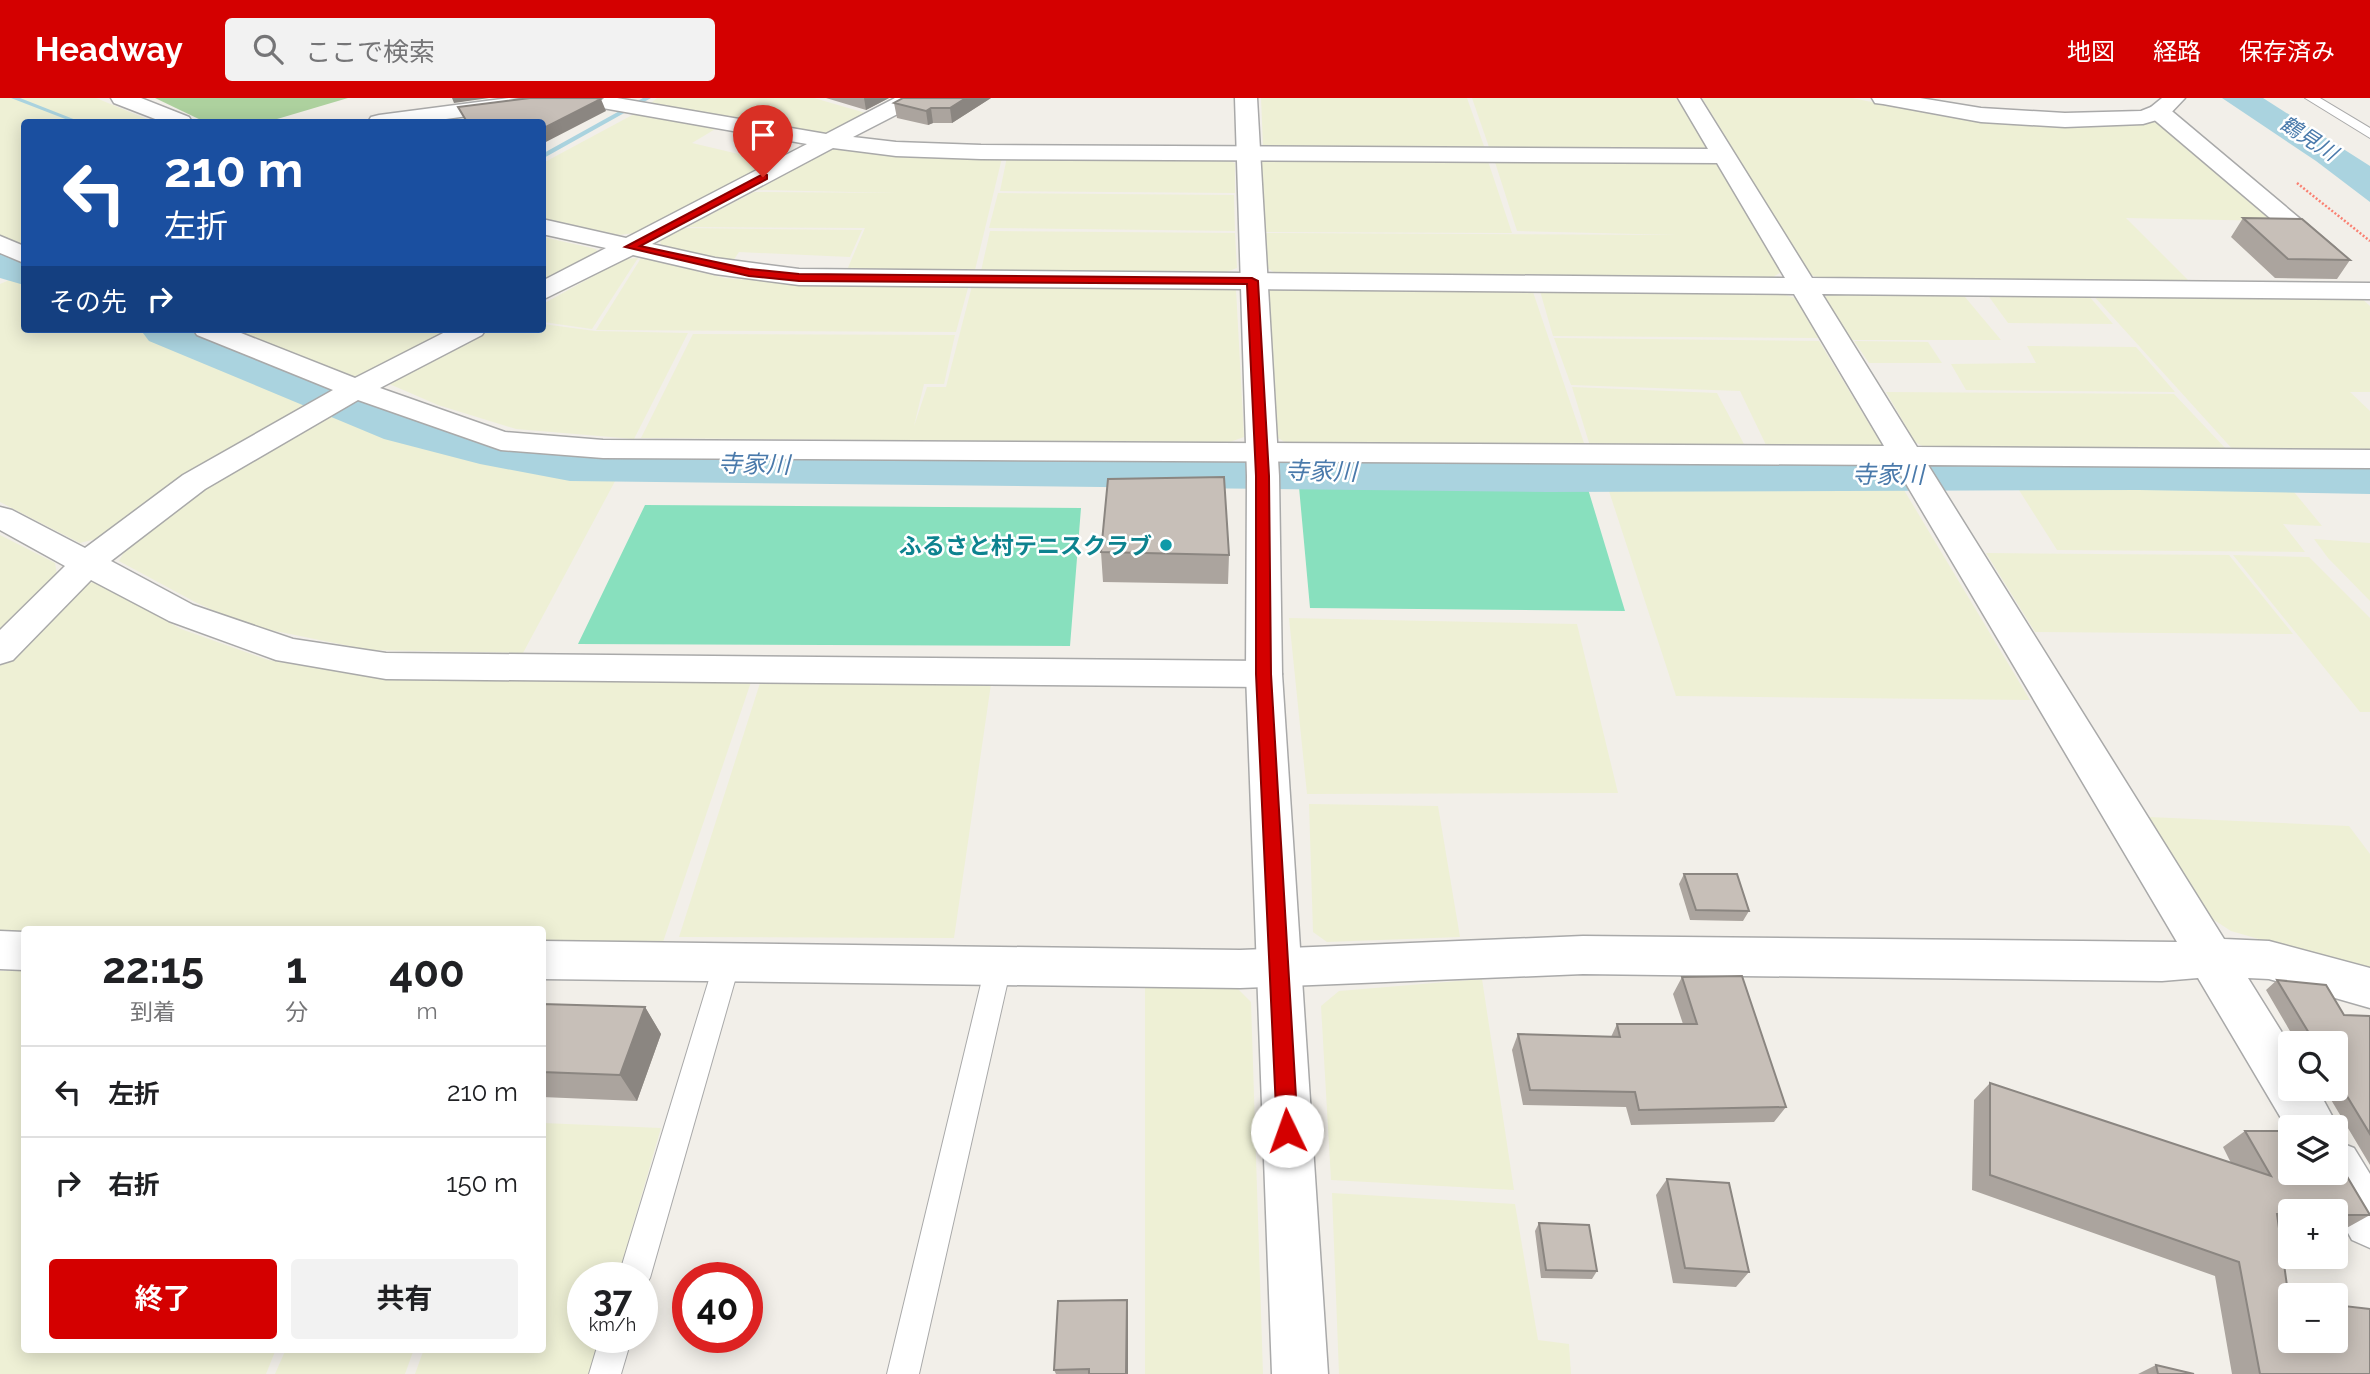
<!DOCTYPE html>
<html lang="ja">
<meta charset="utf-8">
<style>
body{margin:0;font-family:Raleway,"Noto Sans JP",sans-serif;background:#f2f2f2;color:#202124;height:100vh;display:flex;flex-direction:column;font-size:26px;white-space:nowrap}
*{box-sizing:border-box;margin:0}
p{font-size:23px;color:#757577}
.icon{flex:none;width:38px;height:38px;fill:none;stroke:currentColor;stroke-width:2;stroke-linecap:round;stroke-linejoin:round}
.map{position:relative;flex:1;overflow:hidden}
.side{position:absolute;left:21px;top:828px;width:525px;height:427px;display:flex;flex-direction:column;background:#fff;border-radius:7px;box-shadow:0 4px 18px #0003}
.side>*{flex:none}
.hud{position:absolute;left:21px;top:21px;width:525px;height:214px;border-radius:7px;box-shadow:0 4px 18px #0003;background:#1a4fa0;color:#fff;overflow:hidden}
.fabs{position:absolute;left:2278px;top:933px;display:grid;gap:14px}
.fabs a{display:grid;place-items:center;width:70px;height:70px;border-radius:7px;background:#fff;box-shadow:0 4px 18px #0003;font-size:35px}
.speed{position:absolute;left:567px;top:1164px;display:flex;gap:14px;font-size:35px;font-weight:700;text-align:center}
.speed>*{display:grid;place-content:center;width:91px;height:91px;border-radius:50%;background:#fff;box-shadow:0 4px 18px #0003;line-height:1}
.speed small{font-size:18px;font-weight:400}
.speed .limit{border:10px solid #d22;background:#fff;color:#111}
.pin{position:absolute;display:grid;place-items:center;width:60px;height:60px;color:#fff;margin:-72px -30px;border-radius:50% 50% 50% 0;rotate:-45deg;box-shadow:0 0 7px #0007}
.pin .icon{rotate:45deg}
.me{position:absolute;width:77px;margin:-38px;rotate:357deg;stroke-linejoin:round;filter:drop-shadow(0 0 5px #0008)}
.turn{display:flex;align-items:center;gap:24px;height:147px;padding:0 28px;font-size:32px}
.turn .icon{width:91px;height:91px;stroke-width:2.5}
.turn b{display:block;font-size:49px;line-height:60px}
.then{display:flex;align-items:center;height:66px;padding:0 28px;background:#0003;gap:14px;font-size:26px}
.eta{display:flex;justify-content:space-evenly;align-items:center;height:119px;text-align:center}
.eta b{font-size:42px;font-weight:700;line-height:49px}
.primary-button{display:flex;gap:14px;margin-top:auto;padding:14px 28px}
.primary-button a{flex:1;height:80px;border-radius:7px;background:#d40000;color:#fff;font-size:28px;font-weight:700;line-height:80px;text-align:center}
.primary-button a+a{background:#f2f2f2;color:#202124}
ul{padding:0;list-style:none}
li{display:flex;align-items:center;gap:21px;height:91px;padding:0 28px;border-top:2px solid #e0e0e0}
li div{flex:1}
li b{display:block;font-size:26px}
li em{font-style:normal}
header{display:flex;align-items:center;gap:42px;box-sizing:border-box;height:98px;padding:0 35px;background:#d40000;color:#fff}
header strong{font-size:33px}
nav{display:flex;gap:38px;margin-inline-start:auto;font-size:24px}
.search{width:490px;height:63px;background:#f2f2f2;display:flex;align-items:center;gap:18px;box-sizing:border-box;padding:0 24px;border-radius:7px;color:#757577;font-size:26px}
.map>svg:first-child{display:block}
.farmland{fill:#eef0d5}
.forest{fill:#add19e}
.pitch{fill:#88e0be}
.water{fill:#aad3df}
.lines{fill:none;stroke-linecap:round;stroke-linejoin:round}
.stream{fill:#aad3df;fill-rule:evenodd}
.river{fill:#aad3df;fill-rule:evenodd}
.service-casing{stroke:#a9a9a9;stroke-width:2}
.minor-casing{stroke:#a9a9a9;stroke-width:3}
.tertiary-casing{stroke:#a9a9a9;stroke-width:3}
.path{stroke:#fa8072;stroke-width:2.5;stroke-dasharray:2 2;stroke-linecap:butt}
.service{fill:#fff;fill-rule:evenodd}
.minor{fill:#fff;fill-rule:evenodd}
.tertiary{fill:#fff;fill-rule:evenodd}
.wall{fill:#aba49e}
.shaded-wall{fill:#8b8681}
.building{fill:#c7bfb8;stroke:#8b8681;stroke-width:2}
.route{fill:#d40000;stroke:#8a0000;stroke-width:2}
.culture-dot{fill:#0f9aa8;stroke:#fff;stroke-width:2.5}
.labels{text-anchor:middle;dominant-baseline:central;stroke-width:5;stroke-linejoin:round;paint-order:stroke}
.far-water-label{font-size:21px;font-style:italic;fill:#4a7aab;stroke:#fff}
.culture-label{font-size:23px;font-weight:bold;fill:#0d838f;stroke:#fff;text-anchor:end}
.water-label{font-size:24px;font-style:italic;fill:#4a7aab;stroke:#fff}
</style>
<header>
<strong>Headway</strong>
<div class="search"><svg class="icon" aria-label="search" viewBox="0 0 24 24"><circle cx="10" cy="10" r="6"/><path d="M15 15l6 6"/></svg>ここで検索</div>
<nav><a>地図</a><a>経路</a><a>保存済み</a></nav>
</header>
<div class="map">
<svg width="2370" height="1276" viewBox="0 0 2370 1276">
<rect width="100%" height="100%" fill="#f2efe9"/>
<path class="farmland" d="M0,0H96L154,24H24V150L0,139Z
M657,0H814L869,16L832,35L817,37L649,7Z
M1261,0H1467L1485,51L1263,49Z
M1472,0H1676L1707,49L1702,52H1490Z
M1702,0H1852L1941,18L2007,26L2085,28L2158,24L2273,123L2126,120L2189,183L1824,182L1809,176Z
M636,15L717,30L692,45L777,65L645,134L618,137L543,120V65Z
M830,51L1002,60L975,172H847L865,130L687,129L754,94L898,95L757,92Z
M1007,59L1222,60L1235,65V95L1000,93Z
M1260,61L1488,63L1512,135L1262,134Z
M1494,61L1706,62L1717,67L1781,174L1773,179L1276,175L1267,170L1266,135L1677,137L1517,133Z
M998,95L1234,97L1235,133L989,130Z
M683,130L862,132L850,159L739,154L733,163L661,148L660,142Z
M990,133L1235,135L1237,170L1226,174L981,173Z
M543,139L596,151L599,157L543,187Z
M638,160L592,231L543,224V206L624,161Z
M641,160L725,180L806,187L968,190L956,234L596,232Z
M14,180L24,184V231H140L319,303L100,440L80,445L0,404V186Z
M972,188L1236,191L1244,339L1227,345L641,340L693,236L955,237L944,286H924L914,328L927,289H946Z
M1282,189L1533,194L1585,348L1290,347L1278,340L1268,192Z
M1540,193L1779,195L1795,200L1819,240L1553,238Z
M1833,194H1947L1965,199L2001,242H1852L1825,199Z
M1987,196L2088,197L2113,226L2008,225Z
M2092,196L2360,199L2370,208V294H2350L2370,313V353L2235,354Z
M543,226L595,233L688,235L634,341L516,331L438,307L387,285L490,231H542Z
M224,231H458L370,277L348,279Z
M1554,240L1819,243L1882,347L1875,350L1767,349L1740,293L1571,287Z
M1854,243L1928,244L1942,265H1869Z
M2027,248L2136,249L2175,294L1966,292L1951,266L2036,265Z
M1572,289L1717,295L1746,350L1590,348Z
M1886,294L2174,296L2227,352L1928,351L1915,344Z
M330,313L438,347L531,366L621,372L523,555L369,552L245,527L195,504L119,463L126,450L198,391Z
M1604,378L1898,382L2030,602L1676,598Z
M2147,378L2285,383L2322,428L2283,426L2305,454L2057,452L2012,381Z
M0,437L55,465L58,482L0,536Z
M2314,441L2370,445V503L2328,460Z
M1986,455L2229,457L2293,536L2035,534Z
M2233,457L2309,459L2370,520V614H2360Z
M97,484L181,531L268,562L378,580L751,584L663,844L543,843L542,831H24V840H0V568L84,485Z
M1289,520L1577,526L1618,695L1307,696Z
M760,585L991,586L954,840L679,839Z
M1309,706L1438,708L1460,839L1327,844L1313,834Z
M2149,719L2349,728L2370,756V873L2231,833L2200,813Z
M0,873H24V1251H276L266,1276H0Z
M1482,881L1514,1092L1331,1082L1321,908L1339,893Z
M1145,890H1237L1251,904L1263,1276H1145Z
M543,1025L661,1030L618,1179L583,1180V1239H601L590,1276H415L424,1251H542Z
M1332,1095L1515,1106L1538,1242L1569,1246L1571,1276H1339Z
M286,1251H414L405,1276H275Z"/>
<path class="forest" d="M155,0H348L267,24H205Z"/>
<path class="pitch" d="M1299,389L1588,391L1625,513L1310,510Z
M645,407L1081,410L1070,548L578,546Z"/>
<path class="water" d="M2222,0H2263L2370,68V104L2316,63Z"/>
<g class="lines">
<path class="stream" d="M11,0H20L81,24H73Z
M643,0H651L542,61V56Z
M211,231H222L199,244L192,242Z"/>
<path class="river" d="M0,145L24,152V187L0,180Z
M140,231H217L426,315L483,330L570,345L1547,356L2139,354L2370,358V396L2139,392L1547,394L570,383L480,366L384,341L149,243Z"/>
<g class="service-casing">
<path id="service" d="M2305,0H2320L2370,30V40Z
M727,854L736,857L740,865L650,1180L642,1192V1180H618L714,865L718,857Z
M998,858L1007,861L1011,869L919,1276H887L985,869L989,861Z
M600,1239H632L621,1276H589Z"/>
</g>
<g class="minor-casing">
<path id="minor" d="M111,0H141L189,19L192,24H163L114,5Z
M509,0L520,1L523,6L520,11L512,12L424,24H368L371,19L379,17Z
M569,0H617L826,36L895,0H922L919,5L853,39L896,44L981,47L1708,51L1678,0H1700L1812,180L2370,185V201L1822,196L1917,349L2370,352V370L1928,367L2224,841L2269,843L2370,870V910L2269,881L2248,880L2291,949V990H2317L2338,1029L2336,1032V1029H2291V1037L2198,880L2162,883L1583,876L1240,890L542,881V843L1240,852L1583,838L2177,844L1895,367L603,360L501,352L358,302L205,391L111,463L193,507L293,541L386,555L1264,563L1277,567L1282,576L1277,585L1264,589L386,581L276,562L169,523L91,482L13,562L0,566V532L65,468L0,432V409L12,412L85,450L183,377L333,292L197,237L193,231H231L355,280L451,231H486L482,237L380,290L505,334L603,342L1884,348L1794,196L799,187L715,176L633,157L542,202V183L606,150L542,136V121L626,140L807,46L580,6L572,5ZM833,50L896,58L981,61L1717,65L1785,180L799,171L715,160L652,146Z
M2159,7L2167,9L2335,150L2339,155L2335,160L2326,163L2317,160L2151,19L2148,14L2151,9Z
M0,138L24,148V165L0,155Z
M0,833L24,834V872L0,871Z
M2336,1043L2354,1050L2370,1076V1150L2352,1142L2314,1074H2336Z"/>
</g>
<g class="tertiary-casing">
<path id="tertiary" d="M1235,0H1257L1279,378L1282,576L1328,1276H1272L1246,576L1247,378Z
M1872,0H1920L1981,10L2065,15L2141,13L2151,9L2162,0H2185L2167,19L2143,26L2065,29L1981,24L1883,6L1875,5Z"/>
</g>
<path class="path" d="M2297,85L2370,143"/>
<use href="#service" class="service"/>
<use href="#minor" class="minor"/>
<use href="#tertiary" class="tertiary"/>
</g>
<path class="wall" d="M826,0H889L866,12Z
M991,0L952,25H933L928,27L897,20L894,5Z
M2243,120L2350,162L2337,181L2275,180L2231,139Z
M1101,454L1229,457L1228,486L1103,484Z
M1684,776L1749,813L1743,823L1690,822L1679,786Z
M1682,879L1786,1009L1774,1024L1631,1027L1626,1009L1523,1007L1512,952L1518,936L1611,939L1617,926H1683L1673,896Z
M2277,882L2344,917L2370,918V1067L2324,990H2336V945H2297L2266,892Z
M542,906L645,909L661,936L637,1003L542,999Z
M1990,985L2231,1065L2223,1049L2245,1033L2336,1044L2342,1056L2336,1060L2370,1117L2343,1132H2336V1113H2291V1131H2279L2289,1202L2370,1276H2232L2215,1178L1972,1092L1974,1002Z
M1667,1081L1749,1174L1736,1189L1673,1185L1656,1097Z
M1539,1125L1597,1173L1592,1181L1541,1180L1535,1133Z
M1128,1213V1276H1056L1054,1272Z
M2156,1267L2194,1276H2138Z"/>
<path class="shaded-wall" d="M452,0H489L454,5Z
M864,0H889L866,12Z
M966,0H991L952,25L950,10Z
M601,1L606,13L542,46V31Z
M931,10L933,25L928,27L926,13Z
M645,909L661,936L637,1003L620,977Z
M1127,1202L1128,1213V1276H1126Z"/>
<path class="building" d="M530,0H596L601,1L542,31V24H467L458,9Z
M903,0H966L950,10H931L926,13L894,5Z
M2243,120L2302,121L2350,162L2288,161Z
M1224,379L1229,457L1101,454L1108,381Z
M1684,776H1737L1749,813L1696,812Z
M1742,878L1786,1009L1639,1012L1635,994L1530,992L1518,936L1620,939L1617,926H1697L1682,879Z
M2277,882L2326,887L2344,917L2370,918V1036L2336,980V945H2315Z
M542,906L645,909L620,977L542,974Z
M1990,985L2271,1078L2245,1033H2291V1074H2336V1044L2342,1056H2337L2336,1060L2370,1117H2336V1113H2291V1116H2277L2289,1202H2291V1242H2336V1207L2370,1211V1276H2260L2239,1164L1990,1077Z
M1667,1081L1729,1085L1749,1174L1685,1170Z
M1539,1125L1589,1127L1597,1173L1546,1172Z
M1127,1202L1126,1276H1089V1271L1054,1272L1058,1203Z
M2156,1267L2194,1276H2158Z"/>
<path class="route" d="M763,76L767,77V81L640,148L749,171L799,176L1252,180L1258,183L1269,378L1271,576L1298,1033L1295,1040L1287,1043L1280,1040L1277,1033L1256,576V378L1247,186L799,183L749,178L625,149Z"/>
<circle class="culture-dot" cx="1166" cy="447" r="7"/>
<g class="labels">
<g class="far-water-label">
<text transform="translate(2309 40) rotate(33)">鶴見川</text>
</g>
<g class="culture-label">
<text x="1152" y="447">ふるさと村テニスクラブ</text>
</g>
<g class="water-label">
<text transform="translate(754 366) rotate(1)">寺家川</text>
<text transform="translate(1321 373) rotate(1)">寺家川</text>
<text x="1888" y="376">寺家川</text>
</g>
</g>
</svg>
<div class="fabs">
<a><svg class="icon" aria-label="search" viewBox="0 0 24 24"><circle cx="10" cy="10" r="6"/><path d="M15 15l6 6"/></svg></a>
<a><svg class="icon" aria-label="layers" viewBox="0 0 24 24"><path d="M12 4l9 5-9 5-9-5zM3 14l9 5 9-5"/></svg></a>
<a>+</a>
<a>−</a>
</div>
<div class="speed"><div>37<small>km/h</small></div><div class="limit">40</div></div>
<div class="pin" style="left:763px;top:79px;background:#d93025"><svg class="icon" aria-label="arrive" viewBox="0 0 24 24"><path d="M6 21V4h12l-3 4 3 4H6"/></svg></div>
<svg class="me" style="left:1287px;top:1033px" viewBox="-20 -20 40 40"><circle r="19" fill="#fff"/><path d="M0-13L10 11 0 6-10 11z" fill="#d40000"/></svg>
<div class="hud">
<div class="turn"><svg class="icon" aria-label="left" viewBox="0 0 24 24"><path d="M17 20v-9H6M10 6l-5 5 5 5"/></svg><div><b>210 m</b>左折</div></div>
<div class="then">その先<svg class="icon" aria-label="right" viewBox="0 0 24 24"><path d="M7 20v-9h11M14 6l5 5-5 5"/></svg></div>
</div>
<section class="side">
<div class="eta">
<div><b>22:15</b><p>到着</p></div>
<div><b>1</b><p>分</p></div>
<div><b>400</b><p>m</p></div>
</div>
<ul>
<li><svg class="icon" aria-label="left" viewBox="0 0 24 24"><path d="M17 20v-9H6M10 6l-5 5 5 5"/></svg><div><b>左折</b></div><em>210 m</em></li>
<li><svg class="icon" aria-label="right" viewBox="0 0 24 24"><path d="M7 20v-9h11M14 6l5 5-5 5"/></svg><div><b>右折</b></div><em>150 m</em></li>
</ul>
<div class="primary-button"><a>終了</a><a>共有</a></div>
</section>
</div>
